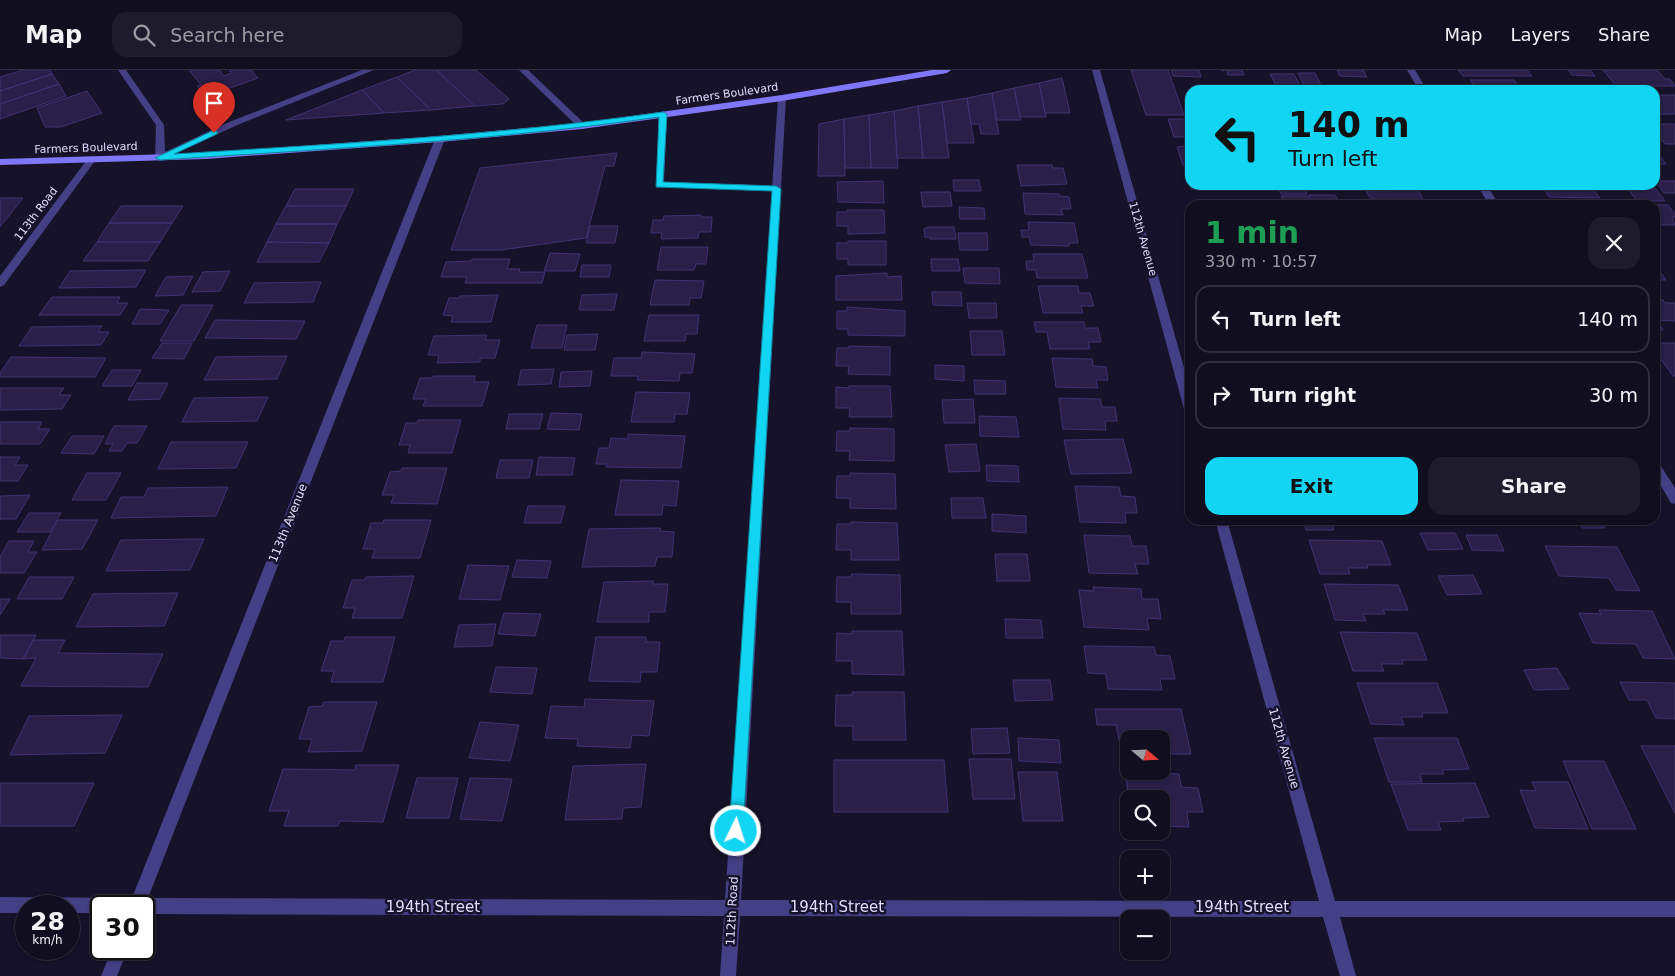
<!DOCTYPE html>
<meta charset="utf-8">
<style>
body{margin:0;font-family:"DejaVu Sans",sans-serif;background:#1e1c2c;color:#f1f3f6;height:100vh;display:flex;flex-direction:column;font-size:19px;white-space:nowrap}
*{box-sizing:border-box;margin:0}
p{font-size:16px;color:#9c9ca4}
.icon{flex:none;width:28px;height:28px;fill:none;stroke:currentColor;stroke-width:2;stroke-linecap:round;stroke-linejoin:round}
.map{position:relative;flex:1;overflow:hidden}
.drawer{position:absolute;left:1185px;top:130px;width:475px;height:325px;display:flex;flex-direction:column;background:#100e1f;border-radius:15px;box-shadow:0 1px 4px #0004,0 0 0 1px #302e3d}
.drawer>*{flex:none}
.hud{position:absolute;left:1185px;top:15px;width:475px;height:105px;border-radius:15px;box-shadow:0 1px 4px #0004,0 0 0 1px #302e3d;background:#12d4f3;color:#111;overflow:hidden}
.needle{width:32px;rotate:109deg}
.tools{position:absolute;left:1120px;top:660px;display:grid;gap:10px}
.tools a{display:grid;place-items:center;width:50px;height:50px;border-radius:10px;background:#100e1f;box-shadow:0 1px 4px #0004,0 0 0 1px #302e3d;font-size:25px}
.speed{position:absolute;left:15px;top:825px;display:flex;gap:10px;font-size:25px;font-weight:700;text-align:center}
.speed>*{display:grid;place-content:center;width:65px;height:65px;border-radius:50%;background:#100e1f;box-shadow:0 1px 4px #0004,0 0 0 1px #302e3d;line-height:1}
.speed small{font-size:12px;font-weight:400}
.speed .limit{border:2px solid #111;border-radius:8px;background:#fff;color:#111}
.pin{position:absolute;display:grid;place-items:center;width:42px;height:42px;color:#fff;margin:-51px -21px;border-radius:50% 50% 50% 0;rotate:-45deg;box-shadow:0 0 5px #0007}
.pin .icon{rotate:45deg}
.me{position:absolute;width:55px;margin:-28px;rotate:4deg;stroke-linejoin:round;filter:drop-shadow(0 0 4px #0008)}
.turn{display:flex;align-items:center;gap:18px;height:105px;padding:0 20px;font-size:22px}
.turn .icon{width:65px;height:65px;stroke-width:2.5}
.turn b{display:block;font-size:35px;line-height:42px}
.round{display:grid;place-items:center;flex:none;width:52px;height:52px;border-radius:15px;background:#1e1c2c}
.headline{display:flex;align-items:center;justify-content:space-between;height:85px;padding:0 20px}
h1{font-size:30px;font-weight:700;line-height:38px;color:#1e9e55}
.primary-button{display:flex;gap:10px;margin-top:auto;padding:10px 20px}
.primary-button a{flex:1;height:58px;border-radius:15px;background:#12d4f3;color:#111;font-size:20px;font-weight:700;line-height:58px;text-align:center}
.primary-button a+a{background:#1e1c2c;color:#f1f3f6}
ul{padding:0;list-style:none}
li{display:flex;align-items:center;gap:15px;height:68px;margin:0 10px 8px;padding:0 10px;border:2px solid #302e3d;border-radius:15px}
li div{flex:1}
li b{display:block;font-size:19px}
li em{font-style:normal}
header{display:flex;align-items:center;gap:30px;box-sizing:border-box;height:70px;padding:0 25px;background:#100e1f;border-bottom:1px solid #302e3d}
header strong{font-size:24px}
nav{display:flex;gap:28px;margin-inline-start:auto;font-size:18px}
.search{width:350px;height:45px;background:#1e1c2c;display:flex;align-items:center;gap:12px;box-sizing:border-box;padding:0 18px;border-radius:15px;color:#9c9ca4;font-size:19px}
.map>svg:first-child{display:block}
.building{fill:#291f49;stroke:#413273}
.lines{fill:none;stroke-linecap:round;stroke-linejoin:round}
.lane{fill:#453f85;fill-rule:evenodd}
.street{fill:#453f85;fill-rule:evenodd}
.secondary{fill:#7f77f8;fill-rule:evenodd}
.route{fill:#12d4f3;stroke:#0c8a9e}
.labels{text-anchor:middle;dominant-baseline:central;stroke-width:5;stroke-linejoin:round;paint-order:stroke}
.far-street-label{font-size:11px;fill:#e0dbfd;stroke:#161229}
.street-label{font-size:12px;fill:#e0dbfd;stroke:#161229}
.near-street-label{font-size:15px;fill:#e0dbfd;stroke:#161229}
</style>
<header>
<strong>Map</strong>
<div class="search"><svg class="icon" aria-label="search" viewBox="0 0 24 24"><circle cx="10" cy="10" r="6"/><path d="M15 15l6 6"/></svg>Search here</div>
<nav><a>Map</a><a>Layers</a><a>Share</a></nav>
</header>
<div class="map">
<svg width="1675" height="906" viewBox="0 0 1675 906">
<rect width="100%" height="100%" fill="#161229"/>
<path class="building" d="M23,0H50L52,4L0,21V7Z
M189,0H219L224,6L231,3L229,1L233,0H251L258,8L205,27L197,16L201,15Z
M415,0H436L475,36L431,40L397,7Z
M436,0H476L509,29L503,34L475,36Z
M1131,0H1168L1184,45H1146Z
M1171,0H1199L1201,7L1173,6Z
M1221,0H1242L1244,5H1228L1227,0Z
M1337,0H1363L1367,7L1340,6Z
M1458,0H1527L1532,6H1463Z
M1568,0H1590L1595,6L1572,5Z
M1603,0H1657L1665,9H1670L1675,16H1616Z
M1298,3H1315L1322,17H1305Z
M52,4L59,14L0,34V21Z
M1270,4H1294L1301,17H1277Z
M397,7L431,40L384,43L362,20Z
M1062,8L1070,43H1045L1039,13Z
M1470,10H1514L1522,20H1477Z
M1039,13L1046,47H1020L1014,18Z
M59,14L66,26L0,49V34Z
M1014,18L1021,50H996L992,23Z
M362,20L384,43L286,50Z
M87,21L102,43L61,57H45L37,38Z
M992,23L999,64H981L979,54H971L967,28Z
M1655,25H1675V44H1655Z
M967,28L974,73H947L942,32Z
M942,32L949,88H923L918,36Z
M918,36L923,88H897L894,41Z
M894,41L898,98H871L869,45Z
M869,45L871,98H845L844,49Z
M844,49L845,106H818L819,54Z
M1168,49H1190V67H1174Z
M1655,54H1675V74H1665L1655,62Z
M1187,76H1190V95H1183L1177,77Z
M1655,80L1666,94H1655Z
M617,83L614,96H605L586,168L501,180H451L480,98Z
M1017,95H1052L1053,98H1063L1067,114L1021,116Z
M953,110H979L981,121H954Z
M883,111L884,133L838,132L837,112Z
M1655,111H1675V123H1664Z
M1190,115H1239L1240,119H1191Z
M1277,115H1303L1307,124H1281Z
M1359,115H1417L1418,117H1360Z
M1542,115H1590L1600,128L1549,127Z
M295,119H354L346,136H286Z
M1628,119H1656L1665,131H1637Z
M1418,120L1426,135H1378L1374,128H1370L1366,121Z
M921,122H950L952,136L923,137Z
M1023,123L1059,124V126L1069,127L1071,139H1061L1063,145L1025,144Z
M1309,125H1335L1340,135H1314Z
M1281,126H1308L1312,135H1285Z
M0,128H23L0,157Z
M1195,131H1245L1247,135H1197Z
M1640,134L1668,135L1675,144V147H1672L1675,155H1656L1655,135Z
M121,136H183L172,153H109Z
M286,136H346L337,154H276Z
M959,137L984,138L985,149H960Z
M847,140H884L885,163L848,164V156H837V142H847Z
M701,145V147H712L711,162H699L698,168L661,169L662,163H651L653,150H663L664,146Z
M1028,152L1074,153L1078,173H1069V176L1031,175L1029,167H1022L1021,160H1029Z
M109,153H172L160,172H97Z
M276,154H337L329,173L267,172Z
M590,156H618L615,173H586Z
M929,157H954L956,169H930V167H925L924,159Z
M958,163H987L988,180H960Z
M848,171H886V195H848V189H837V173H848Z
M97,172H160L148,191H83Z
M267,172L329,173L319,192H257Z
M661,177H708L706,194H696L694,200H657Z
M550,183L580,184L575,201H544Z
M1033,184H1082L1088,208H1037L1036,200H1027L1026,191H1034Z
M472,189H510L507,199H520L519,202H545L542,213H465L467,207H441L446,192L471,191Z
M931,189H958L960,201H932Z
M1655,194L1666,210H1655Z
M582,195H611L609,207H580Z
M963,198H999L1000,214L965,213Z
M146,200L136,217L59,218L70,201Z
M230,201L220,221L192,222L203,202Z
M887,203V207L901,206L902,230H836V206Z
M193,206L183,225L155,226L166,207Z
M655,210L704,211L701,228H690L689,235H650Z
M321,212L313,232L244,233L254,213Z
M1038,216H1078L1079,223H1090L1094,236H1081L1083,243H1043Z
M932,222H961L962,236L933,235Z
M617,224L614,240H579L582,225Z
M498,225L491,252H451L453,246L443,245L449,228H459L460,226Z
M52,227H120L117,233H128L120,245H39Z
M1655,229L1663,230L1665,233H1675V251L1657,250L1663,260H1655Z
M967,233H996L997,248H969Z
M181,235H213L194,271H160Z
M847,237L905,241V266L848,265V259H837V241H847Z
M140,239L169,240L160,254H132Z
M649,245H699L697,264H686L685,271H644Z
M215,250L305,251L296,269L205,268Z
M1034,252H1084L1085,258H1098L1101,272H1088L1090,279H1050L1047,262H1036Z
M537,255H567L562,278H531Z
M102,256L98,262H109L101,275L19,276L32,257Z
M970,261H1002L1005,285H972Z
M598,264L595,280H564L567,265Z
M487,265L485,270H500L495,288H480V292L437,293L439,285H428L434,266Z
M162,273H192L184,289L152,288Z
M1655,273H1675V306H1673L1655,281Z
M849,276L890,277V305L848,304L849,296H836L837,278H849Z
M642,282L695,284L692,303H680L679,311L637,310L638,306H611L614,288H641Z
M287,286L277,309L204,310L216,287Z
M11,287L106,288L95,307H0V303Z
M1052,288L1092,289L1093,296L1106,297L1108,310H1096L1098,318L1056,317Z
M935,295L964,296V311L935,309Z
M554,299L551,314L518,315L521,300Z
M112,300H141L132,316H102Z
M592,301L590,316L559,317L561,302Z
M433,306H475L474,312H489L482,336H423L426,329H413L420,308H432Z
M974,310L1005,311L1006,324H975Z
M137,313H168L160,329L128,330Z
M849,316H890L892,347H849L850,338H836V317L849,318Z
M0,318H64L59,325H71L62,339L0,340Z
M636,322L690,323L687,344H675L674,352H631Z
M268,327L257,351L182,352L194,328Z
M1059,328L1100,329L1102,337H1115L1117,351H1105L1106,360L1063,359Z
M973,329L975,353H944L942,330Z
M551,343L582,344L579,360L547,359Z
M509,344H543L539,359H506Z
M979,346L1016,347L1019,367L980,366Z
M418,350H461L452,383H408L410,375H399L406,353H417Z
M0,352H42L38,359H50L40,374H0Z
M114,356H147L137,373H127L122,381H109L113,374H105Z
M850,358L894,359V391L849,390L850,381H836L837,361H850Z
M628,364L685,366L681,398L606,397L607,394H596L599,378H609L611,368L628,369Z
M72,366H104L94,384L61,383Z
M1123,369L1132,403L1071,404L1064,370Z
M171,372H248L236,398L158,399Z
M976,374L980,401L949,402L945,375Z
M0,387H20L15,395H28L18,411H0Z
M539,387L575,388L572,405H536Z
M500,390H533L529,408H496Z
M986,395L1018,396L1019,412L987,411Z
M402,398H447L437,434L391,433L394,425H382L390,402L401,401Z
M87,403H121L106,430H72Z
M850,403L895,404L896,439L850,438V428H836L837,406H850Z
M621,410L679,411L676,436L663,435L662,445H615Z
M1075,416L1119,417L1121,426L1135,427L1137,443H1125L1126,453L1080,452Z
M228,417L216,446L111,448L121,427H144L148,418Z
M30,425L16,449H0V426Z
M951,428H983L986,448H952Z
M528,436H565L561,453H524Z
M29,443H61L50,462H17Z
M992,444L1026,446V463L992,461Z
M58,450H98L82,479L42,480Z
M384,450H431L420,488H372L375,479H363L371,453H383Z
M1303,450H1374L1375,451H1350L1351,454H1332L1334,460H1306Z
M1578,450H1600L1605,458H1582Z
M851,452L897,453L899,490H851V480H836L837,454H851Z
M660,458V461L674,462L672,487H657L655,496L582,497L589,459Z
M1420,463H1455L1463,479L1428,480Z
M1084,465L1130,466L1132,476H1146L1149,494H1135L1138,504L1089,503Z
M1466,465H1497L1504,481L1472,480Z
M204,469L190,500L106,501L121,470Z
M1309,470L1382,471L1391,495H1367L1368,498H1348L1350,504H1320Z
M9,471H34L28,482H37L24,503H0V487Z
M1545,476L1617,477L1640,521L1616,520L1609,508L1559,506Z
M995,484H1027L1030,511H997Z
M517,490L551,491L547,508L512,507Z
M468,495L509,496L500,530L459,529Z
M852,504L900,505L901,544H851V532H836L837,507H851Z
M1473,505L1482,524L1447,525L1438,506Z
M414,506L402,548H352L355,538H343L352,510H365L366,507Z
M29,507H74L62,529H17Z
M653,511V514H668L665,542H649V552H597L604,512Z
M1324,514L1398,515L1408,540H1383L1385,544H1363L1366,551L1335,550Z
M1093,517L1141,519L1142,529H1158L1161,549L1147,548L1149,560L1084,557L1079,520L1094,521Z
M178,523L164,556L76,557L93,524Z
M0,529H10L0,545Z
M1599,540L1652,541L1675,589L1643,588L1636,574L1593,573L1579,543L1601,544Z
M504,543L541,544L535,566L498,564Z
M1005,549L1041,550L1043,568H1006Z
M496,554L492,576L454,577L459,555Z
M852,561H902L904,605L852,604V591H836L837,563L852,564Z
M1340,562L1417,563L1427,590H1402L1403,594H1381L1384,601H1353Z
M0,565H36L23,589L0,588Z
M345,567H395L383,612H331L334,601H321L331,571H344Z
M596,567H646V572H660L657,602H641L640,612L589,611Z
M33,570H65L58,583L163,584L148,617L21,616L36,588L23,589Z
M1084,576L1154,577L1156,585L1170,586L1175,609H1160L1162,620L1108,619L1106,604L1088,603Z
M496,597L537,598L532,624L490,622Z
M1557,598L1569,619L1534,620L1524,600Z
M1013,610H1050L1053,630L1015,631Z
M1620,612L1675,613V649L1656,648L1647,630H1629Z
M1357,613H1437L1448,643H1422L1423,647H1401L1404,655L1371,654Z
M852,622H904L906,670H853V656H835L836,625H853Z
M585,629L654,631L649,666L632,665L630,678L577,676L578,669L545,668L551,636L584,637Z
M324,632H377L362,681L308,682L312,669H299L309,637L322,636Z
M1095,639H1181L1191,684H1161V669H1129V684H1122L1116,655H1097Z
M122,645L105,683L10,685L29,646Z
M480,652L519,655L510,691L469,688Z
M1007,658L1010,683L973,684L971,659Z
M1018,668L1059,670L1061,693L1019,691Z
M1374,668H1457L1469,699L1442,700L1444,704H1420L1422,712H1389Z
M1641,676H1675V743Z
M969,689H1011L1015,729H973Z
M834,690H944L948,742H834Z
M1563,691H1604L1636,759H1592Z
M646,694L641,737L623,738L622,749L565,750L573,696Z
M356,695H399L383,752L342,751L339,752L338,756H284L289,741H269L283,699L355,700Z
M1018,702H1057L1063,751H1023Z
M1125,702L1179,704L1181,717L1198,718L1203,742H1187L1189,757L1161,756V729H1129Z
M417,708H458L449,748H406Z
M470,708L512,709L502,751L460,749Z
M1532,712H1568L1588,759L1535,758L1520,720L1536,721Z
M0,713H94L74,756H0Z
M1475,713L1489,747L1463,748L1464,751L1438,752L1441,760H1408L1391,714Z"/>
<g class="lines">
<path class="lane" d="M663,41L667,44L664,112L776,116L781,119L779,121L656,117L659,44Z"/>
<path class="street" d="M118,0H126L164,55L165,82L229,52L362,0H374L235,56L160,91L155,88L156,55Z
M519,0H528L585,54V58H579Z
M1092,0H1100L1190,319V343L1184,339Z
M1407,0H1415L1427,20H1419Z
M782,25L786,28L741,830L1319,831L1215,450H1227L1335,831H1675V847H1340L1356,906H1340L1323,847L740,846L736,906H720L724,846L144,844V836H101V843H69V836H26V843H0V827L132,828L435,69L440,66L445,69L148,828L725,830L778,28Z
M92,86L97,89L95,91L4,215L0,217V206L89,87Z
M1477,115H1487L1499,135H1489Z
M1655,391L1659,393L1675,418V434L1671,433L1655,406Z
M112,879H128L117,906H101Z"/>
<path class="secondary" d="M932,0H951L947,3L782,31L582,59L440,72L206,89L0,95V89L206,83L440,66L582,53L782,25Z"/>
</g>
<path class="route" d="M663,42L667,44L663,112L776,116L781,119L743,761L741,766L736,768L731,766L729,761L772,121L656,117L659,47C493,71 326,79 160,90L155,88L214,60L217,61V64L174,84C337,74 501,65 663,42Z"/>
<g class="labels">
<g class="far-street-label">
<text transform="translate(727 24) rotate(-8)">Farmers Boulevard</text>
<text transform="translate(86 78) rotate(-2)">Farmers Boulevard</text>
<text transform="translate(36 144) rotate(-53)">113th Road</text>
<text transform="translate(1143 169) rotate(74)">112th Avenue</text>
</g>
<g class="street-label">
<text transform="translate(288 453) rotate(-68)">113th Avenue</text>
<text transform="translate(1284 678) rotate(74)">112th Avenue</text>
<text transform="translate(732 841) rotate(-87)">112th Road</text>
</g>
<g class="near-street-label">
<text x="433" y="837">194th Street</text>
<text x="837" y="837">194th Street</text>
<text x="1242" y="837">194th Street</text>
</g>
</g>
</svg>
<div class="tools">
<a><svg class="needle" viewBox="-14 -14 28 28"><path d="M0-13l5 13h-10z" fill="#e53935"/><path d="M0 13l5-13h-10z" fill="#9c9ca4"/></svg></a>
<a><svg class="icon" aria-label="search" viewBox="0 0 24 24"><circle cx="10" cy="10" r="6"/><path d="M15 15l6 6"/></svg></a>
<a>+</a>
<a>−</a>
</div>
<div class="speed"><div>28<small>km/h</small></div><div class="limit">30</div></div>
<div class="pin" style="left:214px;top:63px;background:#d93025"><svg class="icon" aria-label="arrive" viewBox="0 0 24 24"><path d="M6 21V4h12l-3 4 3 4H6"/></svg></div>
<svg class="me" style="left:736px;top:761px" viewBox="-20 -20 40 40"><circle r="17" fill="#12d4f3" stroke="#fff" stroke-width="3"/><path d="M0-11L8 9 0 5-8 9z" fill="#fff"/></svg>
<div class="hud">
<div class="turn"><svg class="icon" aria-label="left" viewBox="0 0 24 24"><path d="M17 20v-9H6M10 6l-5 5 5 5"/></svg><div><b>140 m</b>Turn left</div></div>
</div>
<section class="drawer">
<div class="headline"><div><h1>1 min</h1><p>330 m · 10:57</p></div><a class="round"><svg class="icon" aria-label="close" viewBox="0 0 24 24"><path d="M6 6l12 12M18 6L6 18"/></svg></a></div>
<ul>
<li><svg class="icon" aria-label="left" viewBox="0 0 24 24"><path d="M17 20v-9H6M10 6l-5 5 5 5"/></svg><div><b>Turn left</b></div><em>140 m</em></li>
<li><svg class="icon" aria-label="right" viewBox="0 0 24 24"><path d="M7 20v-9h11M14 6l5 5-5 5"/></svg><div><b>Turn right</b></div><em>30 m</em></li>
</ul>
<div class="primary-button"><a>Exit</a><a>Share</a></div>
</section>
</div>
